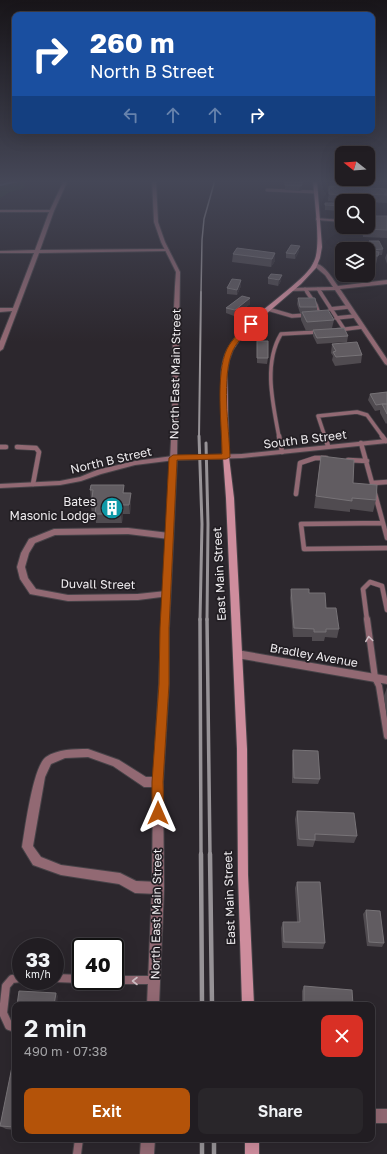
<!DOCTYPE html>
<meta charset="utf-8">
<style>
body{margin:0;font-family:"Golos Text",sans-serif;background:#29262a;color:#f1f3f6;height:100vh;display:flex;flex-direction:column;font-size:15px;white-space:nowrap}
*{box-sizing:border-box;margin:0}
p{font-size:13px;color:#a2a2a5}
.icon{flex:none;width:22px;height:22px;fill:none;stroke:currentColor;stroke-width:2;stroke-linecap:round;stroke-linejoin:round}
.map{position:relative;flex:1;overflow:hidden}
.sheet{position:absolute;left:12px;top:1002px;width:363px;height:140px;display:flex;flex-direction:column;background:#211d22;border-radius:8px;box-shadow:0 4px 16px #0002,0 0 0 1px #3e3b40}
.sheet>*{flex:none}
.hud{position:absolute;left:12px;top:12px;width:363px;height:122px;border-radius:8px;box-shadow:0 4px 16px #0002,0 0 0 1px #3e3b40;background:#1a4fa0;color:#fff;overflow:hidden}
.needle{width:26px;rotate:287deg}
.tools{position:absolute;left:335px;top:146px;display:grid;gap:8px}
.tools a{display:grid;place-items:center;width:40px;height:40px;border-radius:8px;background:#211d22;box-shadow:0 4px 16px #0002,0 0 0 1px #3e3b40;font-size:20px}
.speed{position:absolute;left:12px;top:938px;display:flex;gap:8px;font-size:20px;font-weight:700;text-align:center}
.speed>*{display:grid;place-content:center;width:52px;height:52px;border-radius:50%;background:#211d22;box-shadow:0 4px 16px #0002,0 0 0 1px #3e3b40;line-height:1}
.speed small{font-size:10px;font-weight:400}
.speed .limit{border:2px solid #111;border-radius:6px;background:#fff;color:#111}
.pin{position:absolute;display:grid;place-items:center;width:34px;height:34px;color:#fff;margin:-17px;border-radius:8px;box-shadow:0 2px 6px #0006}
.me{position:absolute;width:44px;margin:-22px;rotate:0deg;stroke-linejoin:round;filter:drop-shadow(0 0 3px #0008)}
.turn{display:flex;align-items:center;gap:14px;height:84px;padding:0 12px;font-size:18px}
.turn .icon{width:52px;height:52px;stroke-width:2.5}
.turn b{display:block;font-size:28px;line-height:34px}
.lanes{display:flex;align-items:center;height:38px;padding:0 12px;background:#0003;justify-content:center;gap:20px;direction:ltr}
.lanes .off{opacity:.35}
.round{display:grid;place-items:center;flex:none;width:42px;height:42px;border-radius:8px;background:#29262a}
.summary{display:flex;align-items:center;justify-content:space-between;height:68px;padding:0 12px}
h1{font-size:24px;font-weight:600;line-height:30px}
.cta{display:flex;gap:8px;margin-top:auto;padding:8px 12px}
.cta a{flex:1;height:46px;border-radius:8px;background:#b45309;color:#fff;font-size:16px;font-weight:600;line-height:46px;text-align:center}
.cta a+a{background:#29262a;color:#f1f3f6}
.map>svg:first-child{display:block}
.green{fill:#293c2b}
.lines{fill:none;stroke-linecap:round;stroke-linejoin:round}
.stream{stroke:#6b7c93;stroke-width:2}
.service-far4-casing{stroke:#474348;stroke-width:4}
.service-far3-casing{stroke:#474348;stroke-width:5}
.service-far2-casing{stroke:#474348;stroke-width:6}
.service-far1-casing{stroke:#474348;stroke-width:8}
.service-casing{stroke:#474348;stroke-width:10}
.minor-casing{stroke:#474348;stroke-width:2}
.tertiary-casing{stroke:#474348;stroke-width:2}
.secondary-casing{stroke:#474348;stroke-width:2}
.service-far4{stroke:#926973;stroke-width:3}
.service-far3{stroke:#926973;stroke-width:3.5}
.service-far2{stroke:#926973;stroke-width:4.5}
.service-far1{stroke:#926973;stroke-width:6}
.service{stroke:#926973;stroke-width:8}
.minor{fill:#926973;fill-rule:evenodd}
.tertiary{fill:#926973;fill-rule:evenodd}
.secondary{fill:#ce8d9d;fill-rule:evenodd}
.rail-far4{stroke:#979397;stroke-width:1.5}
.rail-far3{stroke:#979397;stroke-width:2}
.rail-far2{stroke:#979397;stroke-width:3}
.rail-far1{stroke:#979397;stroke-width:3.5}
.rail{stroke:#979397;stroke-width:4.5}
.wall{fill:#504b50}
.shaded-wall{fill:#3a353b}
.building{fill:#615c61;stroke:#777377}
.oneway{stroke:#cebec4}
.route{fill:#b45309;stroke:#753606}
.labels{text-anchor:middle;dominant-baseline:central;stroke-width:3.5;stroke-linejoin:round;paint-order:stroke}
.street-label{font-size:12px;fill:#efecef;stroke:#221e23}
.poi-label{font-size:12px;fill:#efecef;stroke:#221e23;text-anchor:end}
</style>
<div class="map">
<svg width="387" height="1154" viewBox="0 0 387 1154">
<rect width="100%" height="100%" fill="#2c272d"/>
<path class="green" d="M0,180H25V188L10,192L0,198Z"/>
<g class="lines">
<path class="stream" d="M0,185L23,180"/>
<g class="service-far4-casing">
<path id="service-far4" d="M267,190L316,192
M305,289L308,293
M318,289L321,293"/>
</g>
<g class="service-far3-casing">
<path id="service-far3" d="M307,292L316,305L319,314L317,315
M320,292L344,329
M268,309L292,316L307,315
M330,309L348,307
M336,318L355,316
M338,330L362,327
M279,437C273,404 263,364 281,334L318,332
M325,437L318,416L357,412L367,415L383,437"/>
</g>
<g class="service-far2-casing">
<path id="service-far2" d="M279,436L282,452
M325,436L328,446
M382,436L386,441
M361,443L383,523L301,524L304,549L387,548
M0,447H6
M17,447L36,448L39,452L33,484
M348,460L367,461
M373,483L387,482
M296,494L300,463L315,458H326
M383,523L387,538
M367,620L363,589L370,582L382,586L387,610"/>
</g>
<g class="service-far1-casing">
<path id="service-far1" d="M367,619L375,678L379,686L387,736"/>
</g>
<g class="service-casing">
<path id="service" d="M55,978L81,979
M115,980H153
M15,1028L9,1026L3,1013L6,986L12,979L21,978
M77,1154L79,1139"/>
</g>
<g class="minor-casing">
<path id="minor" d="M64,180H68L54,211L40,250L167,249L169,250L167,251L39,253L3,349L0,351V341L12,311L0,312V308H13L34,253H0V251L35,250L49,212H0V210H50Z
M316,218L342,220V222L318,220H316Z
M313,263C324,263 332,278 338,286L387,280V284L340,289L387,359V365L385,364L335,290L289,291V289L291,288L333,287L325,275L313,265Z
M173,456H175V460L135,465L101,474L81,481L60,485L0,488V484L60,481L80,477L97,470L135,461Z
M128,528L169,533L173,536L169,539L128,534L55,535L35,543L29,553L25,567L28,578L36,589L68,595L138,594L166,591L169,592L170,594L169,596L138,600L68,601L30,594L20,579L17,567L21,553L29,539L54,529Z
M237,650L387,676V684L237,658L234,657L233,654L234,651Z
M88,749L119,760L146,777H158L162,779L163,782L162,785L158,787H144L113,766L88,757L65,758L51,764L45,777L33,846L41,857L61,865L120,873L136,881L158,882L162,884L164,888L162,892L158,894L135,893L119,884L61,875L33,865L22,847C25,829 33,766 46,757C58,749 74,749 88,749Z
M372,1109H387V1123H372Z"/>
</g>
<g class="tertiary-casing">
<path id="tertiary" d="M152,180H156L158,222L165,242L180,272L177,456L242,454L387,439V443L242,458L177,460L169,629V684L163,782L164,888L159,1005H147L152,888L153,782L159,684L161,629L172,422L173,329L175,286L176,272L161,242L154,222Z
M141,1139H155L154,1154H140Z"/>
</g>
<g class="secondary-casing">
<path id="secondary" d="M313,180H317L322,247L320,258L316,268L301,284L245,332L233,350L229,361L227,373L229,457L234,498L247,749L248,875L254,1005H242L238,875L237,749L226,498L223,457L221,373C222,365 223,357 227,350C241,324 268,307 290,288C299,280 311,271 315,259C321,242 314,199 313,180Z
M245,1139H259V1154H245Z"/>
</g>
<use href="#service-far4" class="service-far4"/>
<use href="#service-far3" class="service-far3"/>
<use href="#service-far2" class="service-far2"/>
<use href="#service-far1" class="service-far1"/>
<use href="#service" class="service"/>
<use href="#minor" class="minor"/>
<use href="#tertiary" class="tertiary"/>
<use href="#secondary" class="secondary"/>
<path class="rail-far4" d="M201,293L202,240L204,219L215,180"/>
<path class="rail-far3" d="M199,437L201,292"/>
<path class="rail-far2" d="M199,436L202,524L200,620
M206,443L208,524L207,620"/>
<path class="rail-far1" d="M200,619L201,855
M207,619L210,855"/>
<path class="rail" d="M201,854L202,1005
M210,854L212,1005
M202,1139V1154
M214,1139V1154"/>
</g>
<path class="wall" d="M285,181L302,182V190L299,191L285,190Z
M329,186L387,189V203L368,202V201H342V211L325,210V203H337V202L328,201Z
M387,216V238L363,237L362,227H368Z
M369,241L383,249L382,255H378L376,264H369L368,266L371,271L370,279L348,280L345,275H368V251L370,252L368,246Z
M338,243L342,249V269L340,265L341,257H337Z
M299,251L295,259L286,258V253Z
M275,253V261L271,267L232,262L233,254Z
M387,253V264L385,258Z
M268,278L281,281L278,286L268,284Z
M241,280V286L237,295L227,294V288Z
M250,298V304L234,316L226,313V308Z
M298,298L317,307V310L334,320L332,328L348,336L347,342L317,344L313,336V330L306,331L301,320V313H300L297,304Z
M257,341L268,358L267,364L257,363Z
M332,344L362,355L361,363L335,366L332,360L333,356L331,353Z
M387,392V423L386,424L380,413V410L375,411L368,400L370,394Z
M321,456L353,483L376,500L373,512L350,509V512L314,508Z
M90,490L131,493V502L130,514H123L122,523H96L95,515H92L91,506V499Z
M291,589L309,593L326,608L339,629L337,638L325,637L324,641H312V637H293L290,598Z
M387,687V719L384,696Z
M293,750L320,779L318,784L292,783V755Z
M297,811L357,836L354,843L315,841L313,847L297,846L295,819Z
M297,882L325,943L323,949L282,948L281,928L283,922H297L295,888Z
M366,910L384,943L382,947L367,946L363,914Z
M304,986L353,1005H302V991Z
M15,1052V1130L6,1129L0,1126Z"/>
<path class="shaded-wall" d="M302,185V190L299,191L300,186Z
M300,246L299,251L295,259V254Z
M275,253V261L271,267L272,259Z
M282,275L281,281L278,286L279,280Z
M241,280V286L237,295V290Z
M250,298V304L234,316L235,310Z
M131,493V502L130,514L129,505Z
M122,505L123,514L122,523L121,514Z
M56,993L58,996L57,1005H54Z"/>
<path class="building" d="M285,181L302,182V185L300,186L285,185Z
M329,186L387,189V195L342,193V195L329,194Z
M338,199H347V201H342V206L325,205V203H338Z
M368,216H387V230L364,229V227H368Z
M369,241H379L383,249L372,250Z
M338,243L347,244V249H342V251H338Z
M291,245L300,246L295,254L286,253Z
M237,248L275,253L272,259L233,254Z
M368,251L379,252L378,256H371L370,259H368Z
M368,265L371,271H368Z
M271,274L282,275L279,280L268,278Z
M232,279L241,280L237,290L227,288Z
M242,296L250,298L235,310L226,308Z
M298,298H315L317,307H300Z
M328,310L334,320L307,322L302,312Z
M344,328L348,336L317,338L313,330Z
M257,341H268V358H257Z
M357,342L362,355L336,357L333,352L336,351L332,344Z
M387,392V404H382L376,405L370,394Z
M382,404H387V414Z
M321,456L354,460L353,483L377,485L376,500L352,498V501L316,496Z
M91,485H124L123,493H131L129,505H122L121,514H95L96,506H91L93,490H90Z
M291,589H309V593H325L326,608H336L339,629H326V632H314V629L294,628Z
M293,750L318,751L320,779L294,778Z
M297,811L354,813L357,836L315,834V840L299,839Z
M297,882H320L325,943L284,942L283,922H300Z
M366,910L380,911L384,943L369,942Z
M304,986L352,990L353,1005H304Z
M19,991L56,993L54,1005H17Z
M15,1052V1127L0,1126Z"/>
<defs><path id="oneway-chevron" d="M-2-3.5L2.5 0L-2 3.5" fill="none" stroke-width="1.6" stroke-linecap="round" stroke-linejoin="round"/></defs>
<g class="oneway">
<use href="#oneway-chevron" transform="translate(369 639) rotate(-98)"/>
<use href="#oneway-chevron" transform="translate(135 981) rotate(180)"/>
</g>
<linearGradient id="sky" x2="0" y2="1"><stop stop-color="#181519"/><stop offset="0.53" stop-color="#454757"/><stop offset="1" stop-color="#454757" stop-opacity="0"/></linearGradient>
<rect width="387" height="342" fill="url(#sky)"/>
<path class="route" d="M249,323L254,324C247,333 238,340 233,350C221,376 229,427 230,457L226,459L177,460L169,628V684L163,782L164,813L162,817L158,818L154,817L152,813V782L159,684L160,628L169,458L173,455L222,454C222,426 215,374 227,349C232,339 241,331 249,323Z"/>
<defs>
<g id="building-disc" transform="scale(1.15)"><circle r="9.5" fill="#0f9aa8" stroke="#221e23"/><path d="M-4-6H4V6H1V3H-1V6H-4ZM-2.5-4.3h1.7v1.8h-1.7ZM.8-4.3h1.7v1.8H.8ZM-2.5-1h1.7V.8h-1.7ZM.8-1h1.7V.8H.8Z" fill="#fff"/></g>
</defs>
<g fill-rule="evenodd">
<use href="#building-disc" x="112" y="508"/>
</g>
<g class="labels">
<g class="street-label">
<text transform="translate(175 374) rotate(-89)">North East Main Street</text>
<text transform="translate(305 439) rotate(-7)">South B Street</text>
<text transform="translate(111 460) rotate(-13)">North B Street</text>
<text transform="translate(219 574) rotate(-93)">East Main Street</text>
<text transform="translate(98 584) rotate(1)">Duvall Street</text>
<text transform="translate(314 655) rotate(10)">Bradley Avenue</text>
<text transform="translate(229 898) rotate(-92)">East Main Street</text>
<text transform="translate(156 914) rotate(-89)">North East Main Street</text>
</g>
<g class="poi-label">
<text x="96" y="501">Bates<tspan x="96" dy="14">Masonic Lodge</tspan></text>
</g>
</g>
</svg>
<div class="tools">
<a><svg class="needle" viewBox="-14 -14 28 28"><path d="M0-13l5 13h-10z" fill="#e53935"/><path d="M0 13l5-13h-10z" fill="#a2a2a5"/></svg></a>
<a><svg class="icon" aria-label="search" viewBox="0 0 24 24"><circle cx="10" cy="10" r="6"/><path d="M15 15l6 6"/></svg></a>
<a><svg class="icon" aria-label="layers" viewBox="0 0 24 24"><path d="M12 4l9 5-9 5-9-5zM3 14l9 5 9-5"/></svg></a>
</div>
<div class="speed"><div>33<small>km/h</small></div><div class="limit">40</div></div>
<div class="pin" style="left:251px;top:324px;background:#d93025"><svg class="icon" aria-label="arrive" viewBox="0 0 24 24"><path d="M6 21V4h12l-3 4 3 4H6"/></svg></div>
<svg class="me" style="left:158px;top:813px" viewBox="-20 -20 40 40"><path d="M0-17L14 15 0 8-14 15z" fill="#b45309" stroke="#fff" stroke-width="4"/></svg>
<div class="hud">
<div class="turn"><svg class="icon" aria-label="right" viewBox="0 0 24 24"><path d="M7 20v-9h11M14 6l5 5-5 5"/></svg><div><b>260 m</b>North B Street</div></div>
<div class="lanes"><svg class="icon off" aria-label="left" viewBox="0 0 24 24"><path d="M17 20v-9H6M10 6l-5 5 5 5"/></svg><svg class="icon off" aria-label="ahead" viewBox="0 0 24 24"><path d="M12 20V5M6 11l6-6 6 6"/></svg><svg class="icon off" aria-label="ahead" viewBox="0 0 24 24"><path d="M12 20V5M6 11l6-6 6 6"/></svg><svg class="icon" aria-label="right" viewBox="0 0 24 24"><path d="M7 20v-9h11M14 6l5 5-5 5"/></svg></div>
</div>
<section class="sheet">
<div class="summary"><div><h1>2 min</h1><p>490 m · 07:38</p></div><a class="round" style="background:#d93025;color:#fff"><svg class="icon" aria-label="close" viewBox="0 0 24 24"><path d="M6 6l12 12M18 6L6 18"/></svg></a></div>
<div class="cta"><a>Exit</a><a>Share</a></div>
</section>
</div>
